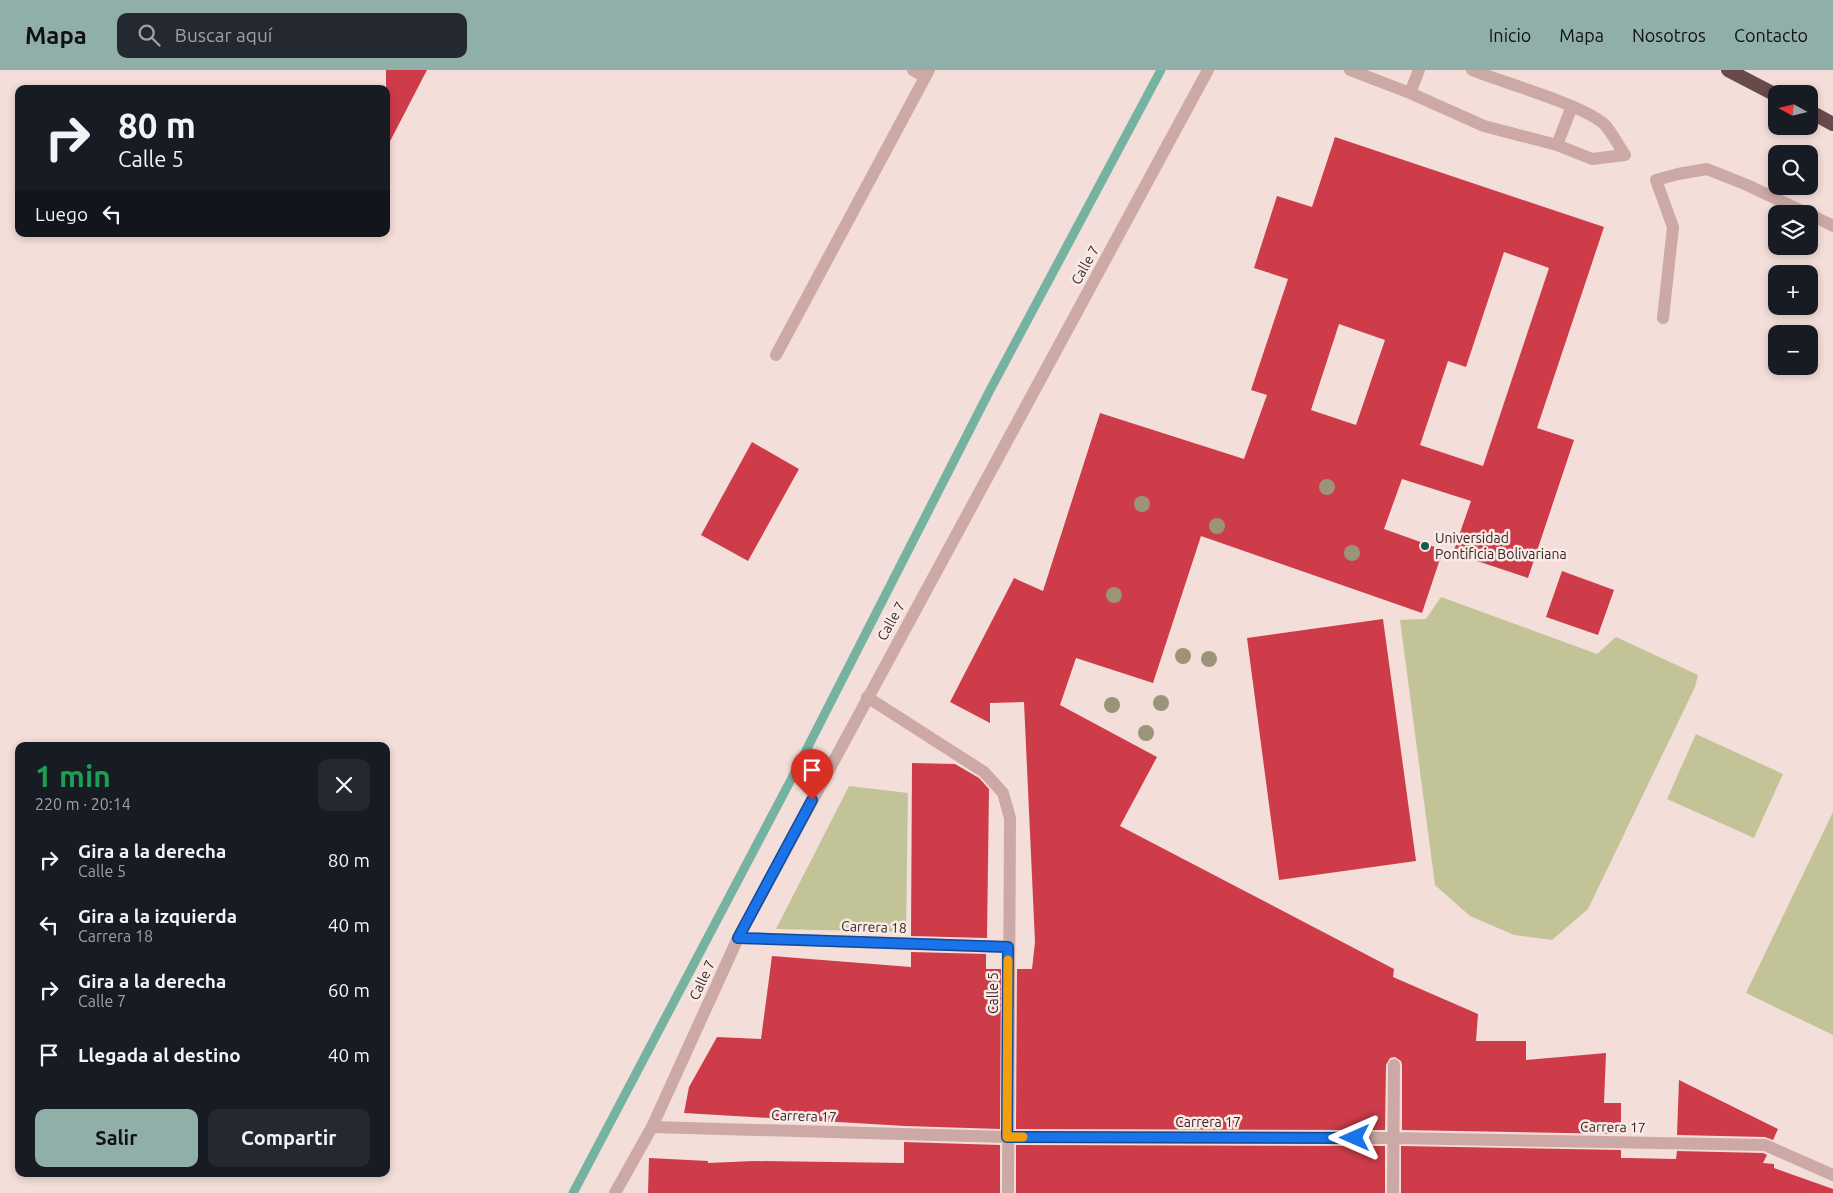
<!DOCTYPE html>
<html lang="es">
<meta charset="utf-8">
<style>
body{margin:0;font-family:Ubuntu,sans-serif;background:#242831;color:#f1f3f6;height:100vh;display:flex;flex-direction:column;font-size:19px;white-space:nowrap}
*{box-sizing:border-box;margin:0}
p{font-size:16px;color:#9ea1a6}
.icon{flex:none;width:28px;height:28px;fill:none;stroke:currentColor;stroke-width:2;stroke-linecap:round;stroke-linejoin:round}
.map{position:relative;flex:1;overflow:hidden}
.drawer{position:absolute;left:15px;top:672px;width:375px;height:435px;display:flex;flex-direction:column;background:#171b24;border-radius:10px;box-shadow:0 2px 8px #0003}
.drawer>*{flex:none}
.hud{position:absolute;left:15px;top:15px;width:375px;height:152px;border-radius:10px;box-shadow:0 2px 8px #0003;background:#171b24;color:#f1f3f6;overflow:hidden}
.needle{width:32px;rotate:278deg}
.controls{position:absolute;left:1768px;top:15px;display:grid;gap:10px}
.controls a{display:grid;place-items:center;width:50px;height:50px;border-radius:10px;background:#171b24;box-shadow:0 2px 8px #0003;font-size:25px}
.pin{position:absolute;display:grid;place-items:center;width:42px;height:42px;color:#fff;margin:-51px -21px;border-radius:50% 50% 50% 0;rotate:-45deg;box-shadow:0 0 5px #0007}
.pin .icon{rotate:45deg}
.me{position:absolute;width:55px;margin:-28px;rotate:270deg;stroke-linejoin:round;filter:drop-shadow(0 0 4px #0008)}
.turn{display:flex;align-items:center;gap:18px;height:105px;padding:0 20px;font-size:22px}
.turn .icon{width:65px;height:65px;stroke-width:2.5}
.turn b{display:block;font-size:35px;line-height:42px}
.then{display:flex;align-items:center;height:48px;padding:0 20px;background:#0003;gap:10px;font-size:19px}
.round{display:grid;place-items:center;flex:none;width:52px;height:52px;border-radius:10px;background:#242831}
.overview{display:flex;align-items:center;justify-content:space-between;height:85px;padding:0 20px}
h1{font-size:30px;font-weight:700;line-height:38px;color:#1e9e55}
.primary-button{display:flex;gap:10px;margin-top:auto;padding:10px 20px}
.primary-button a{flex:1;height:58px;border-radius:10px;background:#90afa9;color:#111;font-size:20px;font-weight:700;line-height:58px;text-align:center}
.primary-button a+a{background:#242831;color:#f1f3f6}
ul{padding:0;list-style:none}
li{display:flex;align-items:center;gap:15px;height:65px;padding:0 20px}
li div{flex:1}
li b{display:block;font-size:19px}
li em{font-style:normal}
header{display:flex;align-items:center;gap:30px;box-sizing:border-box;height:70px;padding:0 25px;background:#90afa9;color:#111}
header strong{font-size:24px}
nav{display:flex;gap:28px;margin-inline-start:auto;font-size:18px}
.search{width:350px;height:45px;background:#242831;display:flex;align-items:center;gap:12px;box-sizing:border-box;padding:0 18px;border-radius:10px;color:#9ea1a6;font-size:19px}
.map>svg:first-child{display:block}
.green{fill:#c3c398}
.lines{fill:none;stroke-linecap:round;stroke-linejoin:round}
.stream{stroke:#76b2a1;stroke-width:9}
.building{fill:#ce3c49;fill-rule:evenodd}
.service{stroke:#cca9a4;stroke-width:12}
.minor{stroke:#cca9a4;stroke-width:12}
.tertiary{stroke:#cca9a4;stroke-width:12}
.trunk{stroke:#694a4a;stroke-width:14}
.tree{fill:#9c9478}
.route-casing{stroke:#114b97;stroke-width:12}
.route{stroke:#1a73e8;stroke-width:9}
.slow{stroke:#f59e0b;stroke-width:9}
.poi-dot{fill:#195b4a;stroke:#faeae6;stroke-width:2}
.labels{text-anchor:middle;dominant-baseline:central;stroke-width:5;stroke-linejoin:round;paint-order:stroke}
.street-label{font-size:14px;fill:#372627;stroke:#faeae6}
.poi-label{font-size:14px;fill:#372627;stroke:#faeae6;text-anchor:start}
</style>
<header>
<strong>Mapa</strong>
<div class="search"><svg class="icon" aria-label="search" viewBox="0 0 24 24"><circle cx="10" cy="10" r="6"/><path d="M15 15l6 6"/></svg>Buscar aquí</div>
<nav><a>Inicio</a><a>Mapa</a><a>Nosotros</a><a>Contacto</a></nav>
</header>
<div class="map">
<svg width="1833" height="1123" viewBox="0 0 1833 1123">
<rect width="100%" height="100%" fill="#f3ded9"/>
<path class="green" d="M1441,527L1597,584L1616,567L1698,605L1695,617L1588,839L1552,870L1514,865L1470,846L1435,815L1400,550L1426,549Z
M1696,664L1783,704L1754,768L1667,729Z
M849,716L908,723L906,862L776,859Z
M1833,742V965L1746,923Z"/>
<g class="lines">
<path class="stream" d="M573,1123L794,704L989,322L1161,0"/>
</g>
<path class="building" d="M386,0H427L386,79Z
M1335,67L1604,157L1537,358L1574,370L1528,508L1453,483L1471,431L1402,409L1384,459L1443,480L1422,543L1201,466L1153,613L1076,588L1060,635L1157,687L1120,756L1394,899L1393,907L1478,944L1476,971H1526V990L1606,983L1604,1033H1621V1064L1402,1060V995L1401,991L1395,987L1390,988L1386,995L1385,1060L1016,1059L1017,899H1032L1035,872L1024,632L990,633V653L950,632L1014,508L1043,521L1100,343L1244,389L1267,325L1251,320L1288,209L1254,198L1277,126L1312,137ZM1504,182L1549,198L1483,396L1420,375L1448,291L1466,297ZM1339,254L1385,270L1356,355L1311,340Z
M752,372L799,399L748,491L701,465Z
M1562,501L1614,520L1598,565L1546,547Z
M1383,549L1416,791L1279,810L1247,568Z
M912,693L955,694L979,708L989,719L987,868L911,866Z
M911,882L986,884V899H1001L1000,1059L905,1056L684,1043L689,1017L717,967L761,969L772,886L911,897Z
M1679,1010L1778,1059L1773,1070L1765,1067L1677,1065Z
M904,1072L1000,1075V1123H648L649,1088L708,1091V1093L754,1091L904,1093Z
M1016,1075L1385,1076V1123H1016Z
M1401,1076L1621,1080V1088H1629L1676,1089L1677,1081L1763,1083L1767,1085L1763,1093L1774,1094V1098L1833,1119V1123H1401Z"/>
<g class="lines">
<path class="service" d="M913,0L925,7
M1350,0L1410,23L1484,56L1557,75L1592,89L1625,85C1619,76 1613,65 1606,56C1588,36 1501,12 1472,0
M1410,23L1419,0
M1557,75L1572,36
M1809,144L1833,156
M1663,248L1673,157L1656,110L1678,104L1707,99L1747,115L1808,144
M776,285L929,0"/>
<path class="minor" d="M867,627L984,702L1003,723L1010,748L1008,1123
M738,868L1008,877
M652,1057L1007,1067L1394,1068L1765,1075L1833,1105
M1393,1123L1394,995"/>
<path class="tertiary" d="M615,1123L652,1057L738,868L1208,0"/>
<path class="trunk" d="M1728,0L1776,25
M1809,41L1833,54"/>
</g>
<g class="tree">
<circle cx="1327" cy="417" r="8"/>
<circle cx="1142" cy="434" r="8"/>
<circle cx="1217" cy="456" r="8"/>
<circle cx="1352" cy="483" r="8"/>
<circle cx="1114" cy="525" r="8"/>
<circle cx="1183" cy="586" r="8"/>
<circle cx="1209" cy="589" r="8"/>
<circle cx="1161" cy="633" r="8"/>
<circle cx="1112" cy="635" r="8"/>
<circle cx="1146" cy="663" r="8"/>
</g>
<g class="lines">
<g class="route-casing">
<path id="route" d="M812,730L738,868L1008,877L1007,1067L1355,1068"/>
</g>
<use href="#route" class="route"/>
<path class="slow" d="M1008,890L1007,1067H1023"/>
</g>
<circle class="poi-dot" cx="1425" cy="476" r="5"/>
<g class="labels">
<g class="street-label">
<text transform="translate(1085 195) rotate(-61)">Calle 7</text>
<text transform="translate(891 551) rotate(-61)">Calle 7</text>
<text transform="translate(874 857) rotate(2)">Carrera 18</text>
<text transform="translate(702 910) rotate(-65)">Calle 7</text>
<text transform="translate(993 923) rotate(-90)">Calle 5</text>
<text transform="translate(804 1046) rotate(2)">Carrera 17</text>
<text x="1208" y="1052">Carrera 17</text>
<text transform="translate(1613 1057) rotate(1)">Carrera 17</text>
</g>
<g class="poi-label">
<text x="1435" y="468">Universidad<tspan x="1435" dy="16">Pontificia Bolivariana</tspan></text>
</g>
</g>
</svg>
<div class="controls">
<a><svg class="needle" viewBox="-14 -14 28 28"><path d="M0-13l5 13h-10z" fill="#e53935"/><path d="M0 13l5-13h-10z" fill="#9ea1a6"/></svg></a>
<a><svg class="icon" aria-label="search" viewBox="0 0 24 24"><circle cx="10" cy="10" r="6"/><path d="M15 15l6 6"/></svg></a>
<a><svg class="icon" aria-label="layers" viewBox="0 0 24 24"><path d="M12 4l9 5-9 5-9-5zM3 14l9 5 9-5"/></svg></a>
<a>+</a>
<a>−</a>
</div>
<div class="pin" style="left:812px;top:730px;background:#d93025"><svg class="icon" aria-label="arrive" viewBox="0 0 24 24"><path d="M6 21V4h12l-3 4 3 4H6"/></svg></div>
<svg class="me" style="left:1355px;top:1068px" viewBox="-20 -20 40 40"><path d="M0-17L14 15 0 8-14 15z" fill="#1a73e8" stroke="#fff" stroke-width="4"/></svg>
<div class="hud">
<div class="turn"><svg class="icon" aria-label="right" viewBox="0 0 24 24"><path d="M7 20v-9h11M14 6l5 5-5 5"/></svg><div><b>80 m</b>Calle 5</div></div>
<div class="then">Luego<svg class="icon" aria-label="left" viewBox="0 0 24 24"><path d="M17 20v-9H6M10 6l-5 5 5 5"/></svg></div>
</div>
<section class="drawer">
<div class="overview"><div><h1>1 min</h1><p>220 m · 20:14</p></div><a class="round"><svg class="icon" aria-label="close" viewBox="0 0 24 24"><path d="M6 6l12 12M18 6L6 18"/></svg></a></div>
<ul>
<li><svg class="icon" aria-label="right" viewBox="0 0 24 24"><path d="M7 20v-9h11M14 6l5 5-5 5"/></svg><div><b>Gira a la derecha</b><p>Calle 5</p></div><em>80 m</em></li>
<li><svg class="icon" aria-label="left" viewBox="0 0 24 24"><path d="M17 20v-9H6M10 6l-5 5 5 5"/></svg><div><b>Gira a la izquierda</b><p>Carrera 18</p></div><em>40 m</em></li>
<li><svg class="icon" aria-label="right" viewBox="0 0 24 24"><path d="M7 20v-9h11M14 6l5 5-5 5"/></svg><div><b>Gira a la derecha</b><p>Calle 7</p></div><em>60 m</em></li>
<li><svg class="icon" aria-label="arrive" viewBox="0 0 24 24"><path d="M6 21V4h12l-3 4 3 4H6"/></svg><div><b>Llegada al destino</b></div><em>40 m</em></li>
</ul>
<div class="primary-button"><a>Salir</a><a>Compartir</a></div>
</section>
</div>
